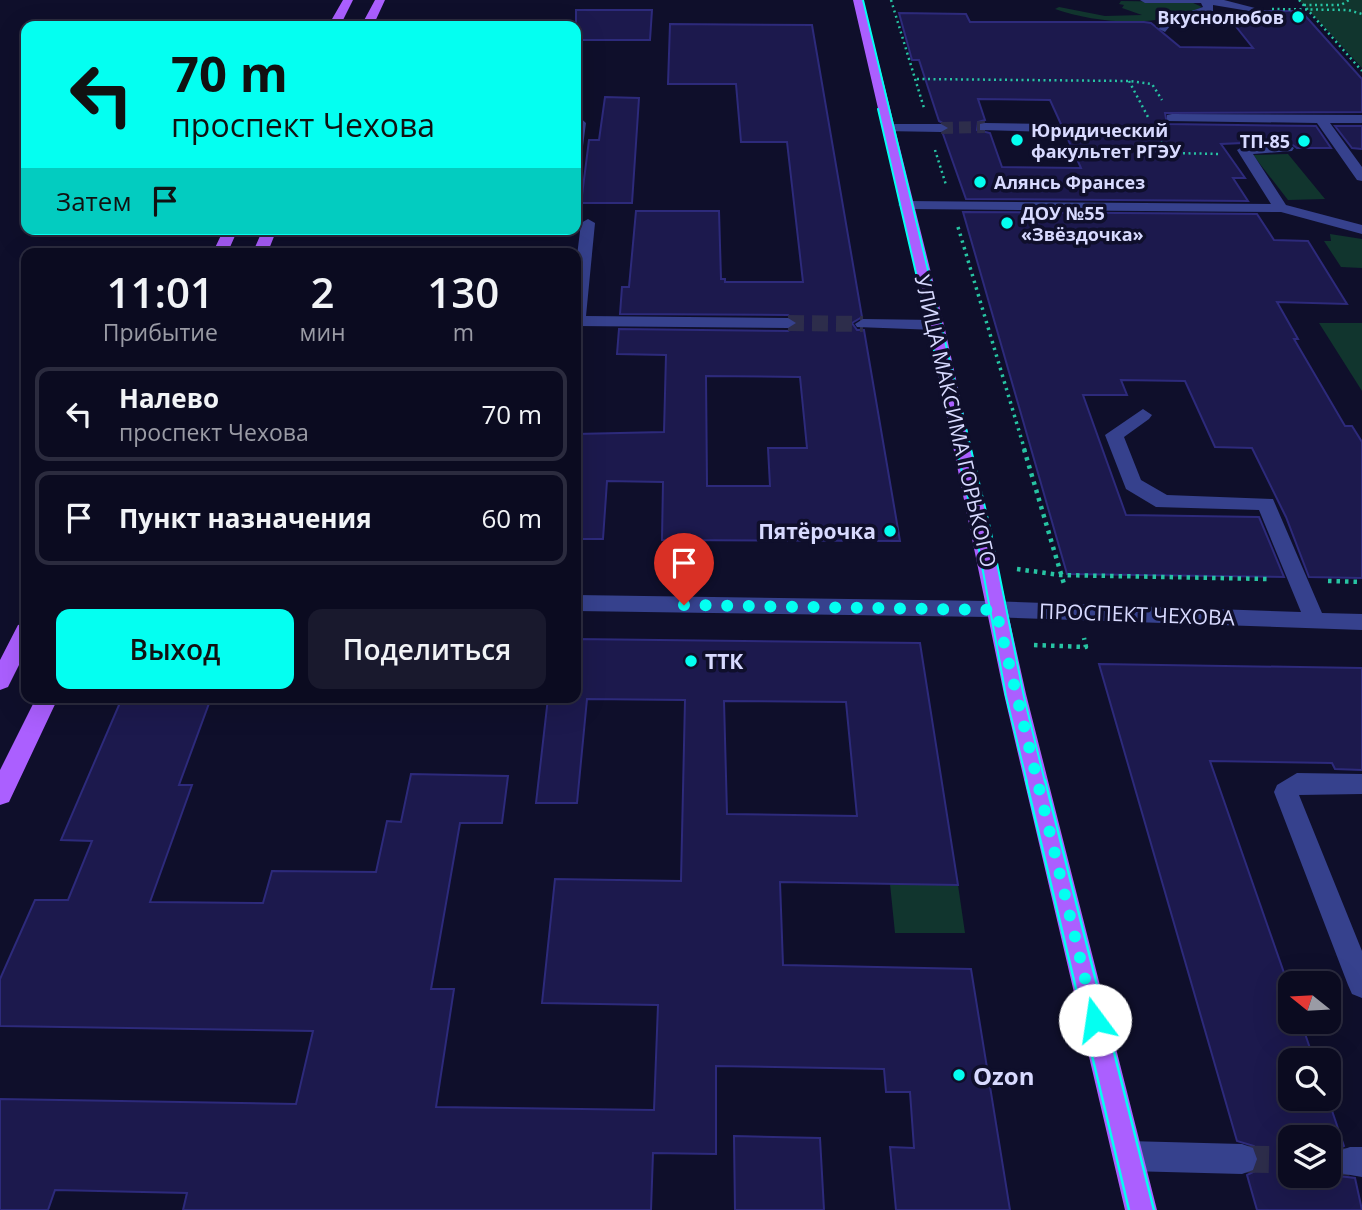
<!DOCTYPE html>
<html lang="ru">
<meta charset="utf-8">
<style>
body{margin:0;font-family:"Open Sans",sans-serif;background:#19192d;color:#f1f3f6;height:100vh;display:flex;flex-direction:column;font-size:26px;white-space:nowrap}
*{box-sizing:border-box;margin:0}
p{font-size:23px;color:#9a9ba5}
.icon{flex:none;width:38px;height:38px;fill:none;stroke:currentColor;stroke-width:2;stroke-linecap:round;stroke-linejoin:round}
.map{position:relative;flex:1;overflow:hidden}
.sheet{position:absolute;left:21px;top:248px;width:560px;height:455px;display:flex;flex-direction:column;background:#0b0b20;border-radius:14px;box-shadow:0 7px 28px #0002,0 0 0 2px #2b2b3e}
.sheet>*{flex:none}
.top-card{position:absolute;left:21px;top:21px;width:560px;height:214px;border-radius:14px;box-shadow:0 7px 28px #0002,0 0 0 2px #2b2b3e;background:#04fff1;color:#111;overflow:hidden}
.needle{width:46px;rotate:288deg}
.fabs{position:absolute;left:1278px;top:971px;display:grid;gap:14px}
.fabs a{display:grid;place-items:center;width:63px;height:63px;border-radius:14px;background:#0b0b20;box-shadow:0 7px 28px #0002,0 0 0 2px #2b2b3e;font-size:35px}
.pin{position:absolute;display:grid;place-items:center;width:60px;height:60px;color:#fff;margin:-72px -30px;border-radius:50% 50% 50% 0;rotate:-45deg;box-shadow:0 0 7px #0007}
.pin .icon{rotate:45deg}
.me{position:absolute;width:77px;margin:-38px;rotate:346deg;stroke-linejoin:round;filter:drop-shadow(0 0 5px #0008)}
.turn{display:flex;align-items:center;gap:24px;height:147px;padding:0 35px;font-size:32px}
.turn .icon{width:91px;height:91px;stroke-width:2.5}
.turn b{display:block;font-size:49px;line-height:60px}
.then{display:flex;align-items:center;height:66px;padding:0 35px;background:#0003;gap:14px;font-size:26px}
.eta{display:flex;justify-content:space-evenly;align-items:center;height:119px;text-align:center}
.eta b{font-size:42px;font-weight:600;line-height:49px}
.button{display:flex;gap:14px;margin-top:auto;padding:14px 35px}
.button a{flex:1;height:80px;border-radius:14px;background:#04fff1;color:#111;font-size:28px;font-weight:600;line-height:80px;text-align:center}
.button a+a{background:#19192d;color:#f1f3f6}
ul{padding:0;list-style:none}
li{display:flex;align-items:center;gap:21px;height:94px;margin:0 14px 10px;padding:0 21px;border:4px solid #2b2b3e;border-radius:14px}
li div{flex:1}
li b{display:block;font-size:26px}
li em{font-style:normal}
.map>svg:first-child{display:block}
.green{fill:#11352e}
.building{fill:#1c194d;stroke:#2d2a7b;stroke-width:2;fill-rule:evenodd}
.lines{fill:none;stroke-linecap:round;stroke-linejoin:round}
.minor-tunnel-far2{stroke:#2d2d4b;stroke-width:12;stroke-dasharray:12 6;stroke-linecap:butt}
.minor-tunnel-far1{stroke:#2d2d4b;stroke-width:16;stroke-dasharray:16 8;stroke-linecap:butt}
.minor-tunnel{stroke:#2d2d4b;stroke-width:27;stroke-dasharray:27 14;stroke-linecap:butt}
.path-far2{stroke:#27c4a3;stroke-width:2.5;stroke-dasharray:2 3.5;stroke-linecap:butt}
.path-far1{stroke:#27c4a3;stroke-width:3.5;stroke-dasharray:2.5 4.5;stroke-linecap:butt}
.path{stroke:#27c4a3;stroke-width:4.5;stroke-dasharray:3.5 5;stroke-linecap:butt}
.minor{fill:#36418d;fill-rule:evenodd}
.major{fill:#ab5fff;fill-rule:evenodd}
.tram-far1{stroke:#04fff1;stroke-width:2}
.tram{stroke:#04fff1;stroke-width:2.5}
.route{stroke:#04fff1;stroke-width:12;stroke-dasharray:0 21.6}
.poi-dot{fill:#04fff1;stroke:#0f0f2b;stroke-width:2.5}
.labels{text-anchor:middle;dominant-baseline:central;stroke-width:7;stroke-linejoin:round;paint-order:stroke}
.far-poi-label{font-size:18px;font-weight:bold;fill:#d8daff;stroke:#0f0f2b;text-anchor:start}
.street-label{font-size:21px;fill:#d8daff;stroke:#0f0f2b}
.poi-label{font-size:21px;font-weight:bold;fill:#d8daff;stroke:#0f0f2b;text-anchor:end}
.near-poi-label{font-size:24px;font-weight:bold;fill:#d8daff;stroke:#0f0f2b;text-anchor:start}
</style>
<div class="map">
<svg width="1362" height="1210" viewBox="0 0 1362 1210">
<rect width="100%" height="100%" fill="#0f0f2b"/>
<path class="green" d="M1299,0H1362V68Z
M1121,1L1191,2L1202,7C1159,28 1098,24 1055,9L1059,7L1105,16L1142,15L1122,8L1124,5L1119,4Z
M1288,154L1325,199L1288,200L1253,155Z
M1330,234L1362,239V268L1341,267L1324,241H1331Z
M1319,323H1362V391Z
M890,884L958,885L965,933H895Z"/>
<path class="building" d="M576,10H652L650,40H576Z
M1255,11H1301L1362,79V112L1165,113L1167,124L1316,126L1331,148H1297L1287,141L1221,144L1245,178H1233L1248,201L966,199L943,134L950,127L939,121L919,60H912L899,13L966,14L970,22H1144L1151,23L1180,47L1253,48L1230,19H1258L1252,12ZM978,99L1050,100L1081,168L1002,167L990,133L977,130L978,122L985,120Z
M670,24L812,25L862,317L852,323L857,330H864L900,541L662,540L663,482L607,481L603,539H576V434L664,432L666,355L617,354L619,329L788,331L798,324L788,315L620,314L622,287H629L636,211H719L721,279H725V282H803L787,142H741L736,84H668ZM706,376L800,377L807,448H768L770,486H707Z
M605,97L639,98L632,203H581L589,140H599Z
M1335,126H1362V149L1352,148Z
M963,212L1257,214L1274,240L1308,241L1347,304L1277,302L1298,339H1294L1345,426H1352L1362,442V578L1309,577L1286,517L1252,448L1215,447L1185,381L1121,380L1127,395H1083L1126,515L1259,517L1284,577L1067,574Z
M576,639L920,643L958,885L780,882L783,965L971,969L1010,1210H896L890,1147L914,1148L910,1092H886L884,1069L716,1066V1154L653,1153L651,1210H183L187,1193L55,1190L48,1210H0V1099L296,1104L313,1031L0,1026V979L35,900H68L92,841L61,840L122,698H211L179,785H192L150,902L263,903L272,871L376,872L387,821L401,822L411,774L508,776L502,823H460L431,989H454L436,1107L654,1110L658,1005L542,1003L555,879L681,881L685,700L587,699L577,803H536L548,698H576ZM724,701L846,702L857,816L727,814Z
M1099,664L1362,668V770L1335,769L1332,763L1210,761L1290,990V1022H1301L1314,1060H1290V1099H1328L1344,1146L1337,1150L1333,1163L1339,1176L1355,1178L1362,1210H1257L1247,1175L1255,1171L1259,1158L1254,1146L1237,1141ZM1290,1138H1328V1176H1290Z
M734,1136L820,1138L824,1210H735Z"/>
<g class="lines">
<path class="minor-tunnel-far2" d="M941,128L985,127"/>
<path class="minor-tunnel-far1" d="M788,323L863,324"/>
<path class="minor-tunnel" d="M1242,1159L1290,1160
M1328,1161L1350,1162"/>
<path class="path-far2" d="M891,0L924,108
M1299,0L1362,71
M1304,5H1341L1349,0
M1272,9L1348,10L1362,14
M917,79L1129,81L1152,84L1162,100
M1129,81L1148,117
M1158,137L1166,150L1172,153L1221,154
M935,150L946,185"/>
<path class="path-far1" d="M958,227L1025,451"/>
<path class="path" d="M1024,449L1064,584
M1017,569L1060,575L1267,579
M1328,581L1362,582
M1034,645L1086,647L1084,638"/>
<path class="minor" d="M1140,0H1224L1255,8L1249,11L1213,5V11L1171,25L1165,32L1159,29L1162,21L1203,7L1201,3H1145Z
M576,114L586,123L583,146L576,150Z
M1172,114L1362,115V123H1330L1362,167V181L1357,180L1317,123L1167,121V115Z
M985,123L1049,124L1056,128L1049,132L980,130V124Z
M888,124H941L948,128L941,132L883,131V125Z
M1287,144L1294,148L1292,151L1253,154L1286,205L1362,225V234L1281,212L905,209L898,205L905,201L1271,204L1237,150L1244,146Z
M588,219L595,223L586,316L788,318L796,323L788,328L576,326V264L581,223Z
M260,246L402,249L409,254H254L255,248Z
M863,319L936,320L944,325L936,330L857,327L855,324Z
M1143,409L1152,415L1149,419L1124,437L1141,480L1167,495L1273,499L1322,613L1362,614V630L988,617L576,611V595L988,601L1301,612L1259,510L1156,507L1126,489L1105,435Z
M1297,773L1362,774V794L1299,795L1362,951V998L1352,994L1348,985L1274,792L1277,785Z
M1128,1141L1242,1144L1253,1148L1257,1159L1253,1170L1242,1174L1128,1171L1117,1167L1113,1156L1117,1145Z
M1350,1147H1362V1177L1339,1173L1335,1162L1339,1151Z"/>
<path class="major" d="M343,0H353L340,26H328Z
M375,0H385L373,26H361Z
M853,0H863L944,325L1026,694L1157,1210H1125L1004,694L928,325Z
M224,229H238L227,254H212Z
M263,229H277L267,254H252Z
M26,623V651L8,687L0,690V660L18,625Z
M36,698H58L9,802L0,805V770Z"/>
<path class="tram-far1" d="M863,0L990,528L1024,697L1045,782
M878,109L975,528L1006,696L1027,782"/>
<path class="tram" d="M1026,780L1129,1210
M1045,780L1154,1210"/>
</g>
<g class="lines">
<path class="route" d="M684,605L996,610L1095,1020"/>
</g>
<g class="poi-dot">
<circle cx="1298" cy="17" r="7"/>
<circle cx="1017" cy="140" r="7"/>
<circle cx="1304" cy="141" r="7"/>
<circle cx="980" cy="182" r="7"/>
<circle cx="1007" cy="223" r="7"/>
<circle cx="890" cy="531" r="7"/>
<circle cx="691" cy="661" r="7"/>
<circle cx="959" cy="1075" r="7"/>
</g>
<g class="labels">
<g class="far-poi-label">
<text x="1284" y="17" text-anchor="end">Вкуснолюбов</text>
<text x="1031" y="130">Юридический<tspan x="1031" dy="21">факультет РГЭУ</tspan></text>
<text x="1290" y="141" text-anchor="end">ТП-85</text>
<text x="994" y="182">Алянсь Франсез</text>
<text x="1021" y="213">ДОУ №55<tspan x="1021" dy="21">«Звёздочка»</tspan></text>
</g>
<g class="street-label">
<text transform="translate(956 421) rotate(77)">УЛИЦА МАКСИМА ГОРЬКОГО</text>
<text transform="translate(1137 614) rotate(2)">ПРОСПЕКТ ЧЕХОВА</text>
</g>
<g class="poi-label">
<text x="876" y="531">Пятёрочка</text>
<text x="705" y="661" text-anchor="start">ТТК</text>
</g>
<g class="near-poi-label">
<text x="973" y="1075">Ozon</text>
</g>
</g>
</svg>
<div class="fabs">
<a><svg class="needle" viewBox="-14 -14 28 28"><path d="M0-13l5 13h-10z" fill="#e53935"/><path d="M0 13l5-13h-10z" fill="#9a9ba5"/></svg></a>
<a><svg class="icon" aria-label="search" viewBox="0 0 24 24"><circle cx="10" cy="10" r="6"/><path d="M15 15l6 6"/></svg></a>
<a><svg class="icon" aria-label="layers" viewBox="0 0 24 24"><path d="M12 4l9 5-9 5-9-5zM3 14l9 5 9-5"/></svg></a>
</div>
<div class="pin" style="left:684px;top:605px;background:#d93025"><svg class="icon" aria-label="arrive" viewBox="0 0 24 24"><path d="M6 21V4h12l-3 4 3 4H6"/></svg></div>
<svg class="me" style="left:1095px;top:1020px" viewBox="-20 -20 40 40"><circle r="19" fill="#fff"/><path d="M0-13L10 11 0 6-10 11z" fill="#04fff1"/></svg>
<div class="top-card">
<div class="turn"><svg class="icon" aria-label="left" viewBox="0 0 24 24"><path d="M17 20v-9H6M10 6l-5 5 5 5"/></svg><div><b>70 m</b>проспект Чехова</div></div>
<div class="then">Затем<svg class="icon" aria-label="arrive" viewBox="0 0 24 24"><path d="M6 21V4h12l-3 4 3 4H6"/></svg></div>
</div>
<section class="sheet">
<div class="eta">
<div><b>11:01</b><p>Прибытие</p></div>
<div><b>2</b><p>мин</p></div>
<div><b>130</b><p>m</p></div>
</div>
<ul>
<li><svg class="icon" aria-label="left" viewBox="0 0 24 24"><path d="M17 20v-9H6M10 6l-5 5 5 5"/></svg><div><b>Налево</b><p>проспект Чехова</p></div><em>70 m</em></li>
<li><svg class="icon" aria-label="arrive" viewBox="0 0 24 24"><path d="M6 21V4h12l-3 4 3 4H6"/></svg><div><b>Пункт назначения</b></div><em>60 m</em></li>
</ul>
<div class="button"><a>Выход</a><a>Поделиться</a></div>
</section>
</div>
